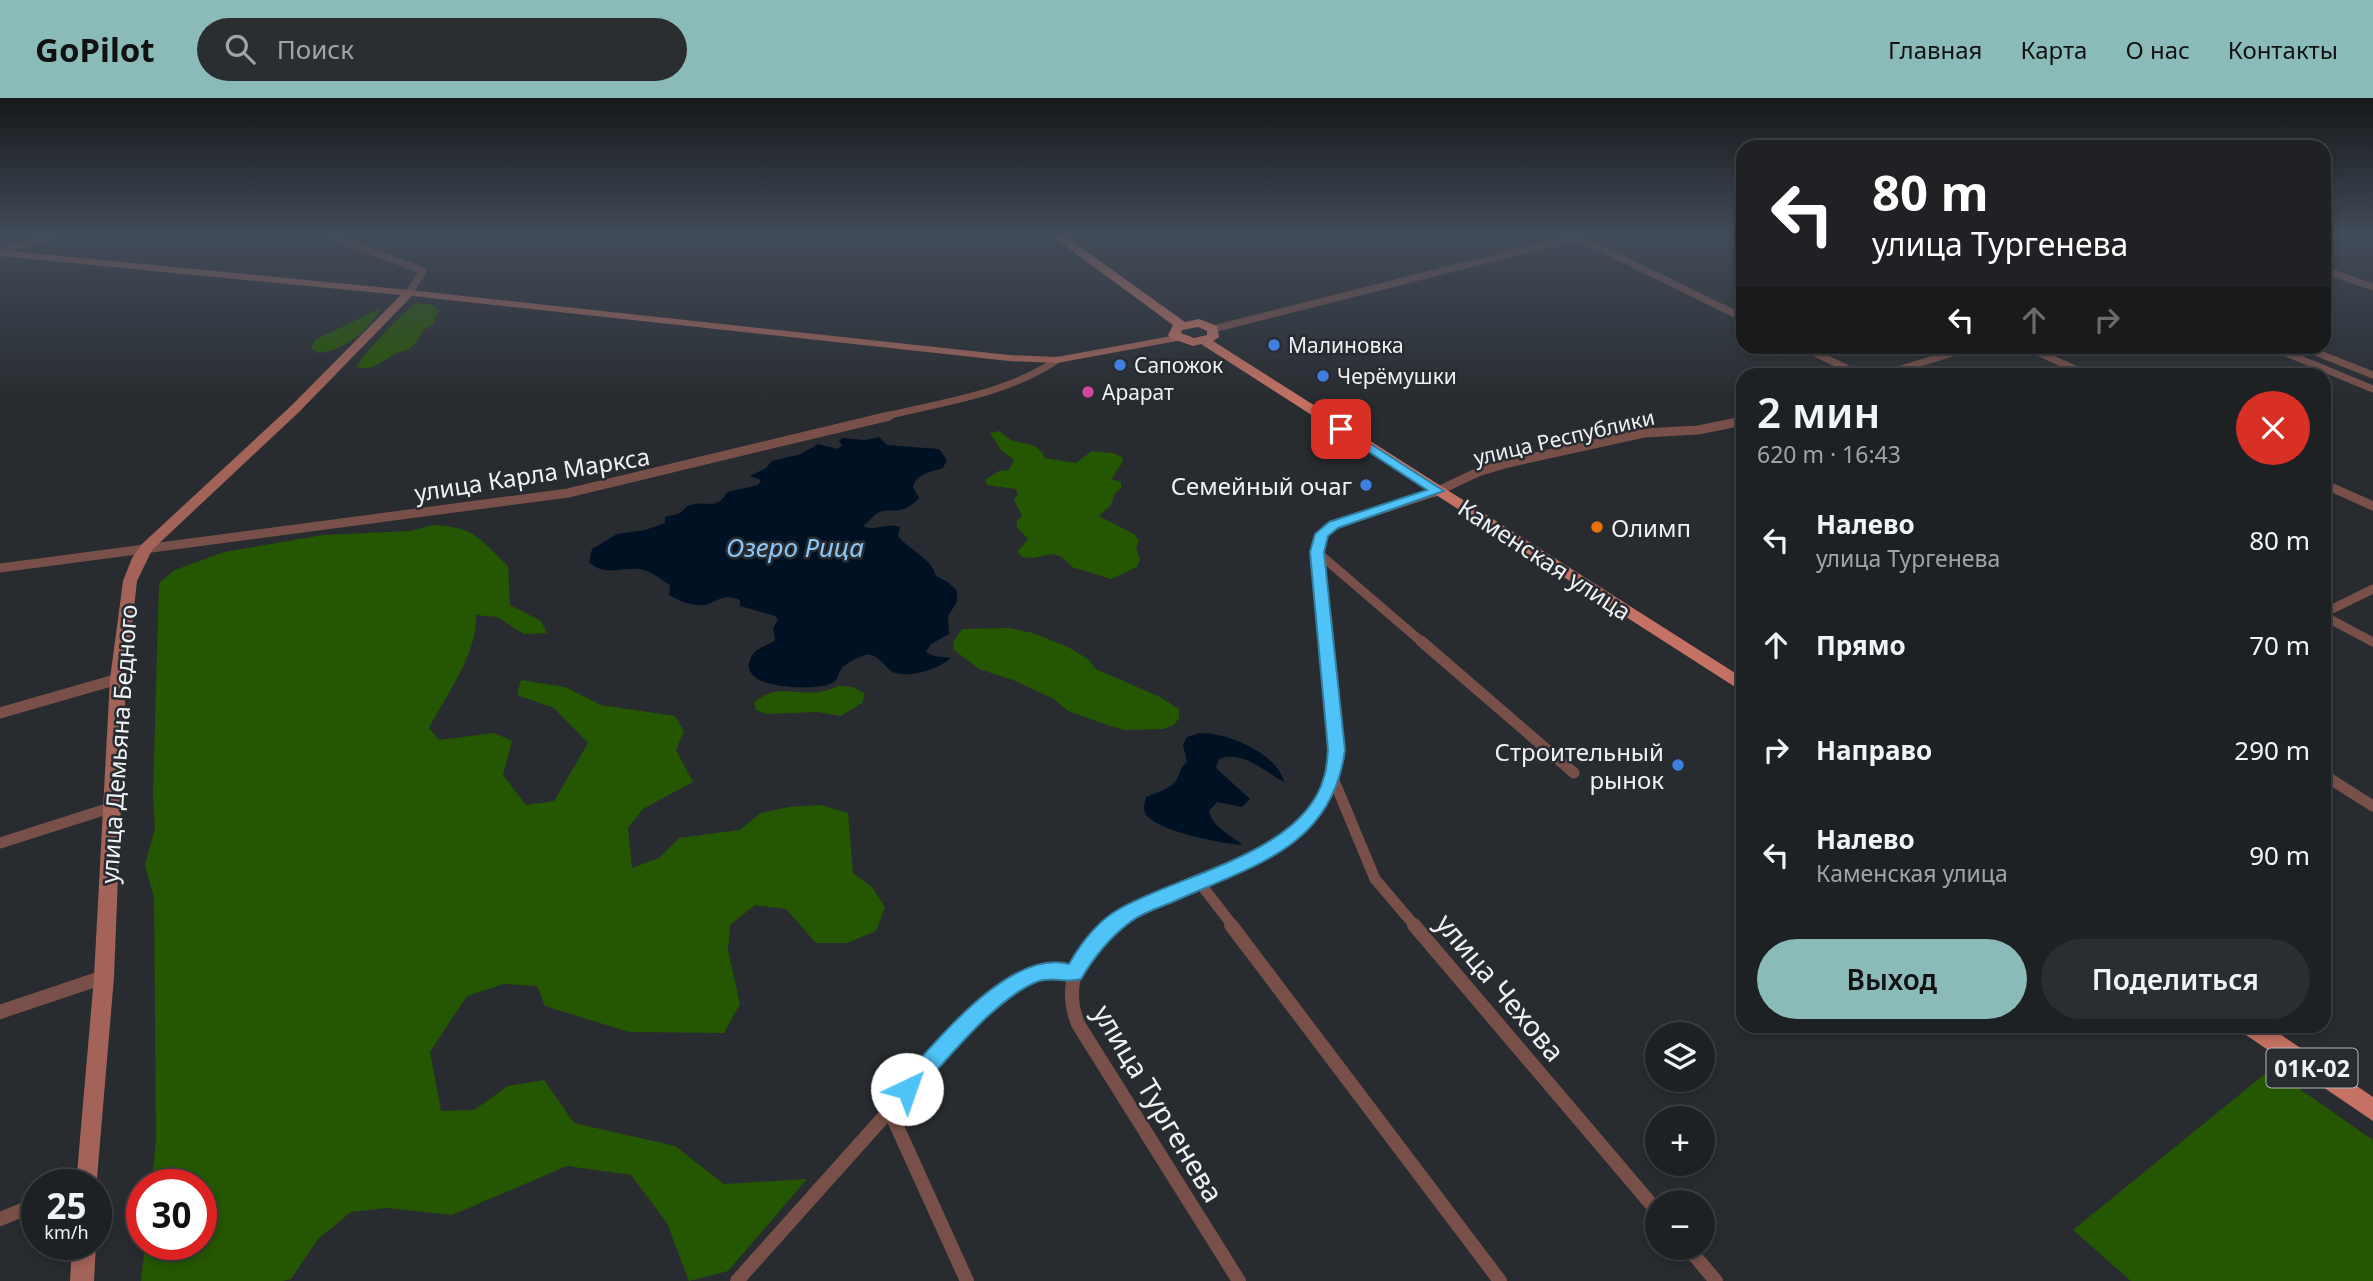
<!DOCTYPE html>
<html lang="ru">
<meta charset="utf-8">
<style>
body{margin:0;font-family:"Noto Sans",sans-serif;background:#2b2e31;color:#f1f3f6;height:100vh;display:flex;flex-direction:column;font-size:26px;white-space:nowrap}
*{box-sizing:border-box;margin:0}
p{font-size:23px;color:#a1a3a6}
.icon{flex:none;width:38px;height:38px;fill:none;stroke:currentColor;stroke-width:2;stroke-linecap:round;stroke-linejoin:round}
.map{position:relative;flex:1;overflow:hidden}
.drawer{position:absolute;left:1736px;top:270px;width:595px;height:665px;display:flex;flex-direction:column;background:#1e2124;border-radius:21px;box-shadow:0 4px 10px #0003,0 0 0 2px #3c3e41}
.drawer>*{flex:none}
.hud{position:absolute;left:1736px;top:42px;width:595px;height:214px;border-radius:21px;box-shadow:0 4px 10px #0003,0 0 0 2px #3c3e41;background:#202124;color:#fff;overflow:hidden}
.controls{position:absolute;left:1645px;top:924px;display:grid;gap:14px}
.controls a{display:grid;place-items:center;width:70px;height:70px;border-radius:50%;background:#1e2124;box-shadow:0 4px 10px #0003,0 0 0 2px #3c3e41;font-size:35px}
.speed{position:absolute;left:21px;top:1071px;display:flex;gap:14px;font-size:35px;font-weight:700;text-align:center}
.speed>*{display:grid;place-content:center;width:91px;height:91px;border-radius:50%;background:#1e2124;box-shadow:0 4px 10px #0003,0 0 0 2px #3c3e41;line-height:1}
.speed small{font-size:18px;font-weight:400}
.speed .limit{border:10px solid #d22;background:#fff;color:#111}
.pin{position:absolute;display:grid;place-items:center;width:60px;height:60px;color:#fff;margin:-30px;border-radius:14px;box-shadow:0 4px 10px #0006}
.me{position:absolute;width:77px;margin:-38px;rotate:42deg;stroke-linejoin:round;filter:drop-shadow(0 0 5px #0008)}
.turn{display:flex;align-items:center;gap:24px;height:147px;padding:0 21px;font-size:32px}
.turn .icon{width:91px;height:91px;stroke-width:2.5}
.turn b{display:block;font-size:49px;line-height:60px}
.lanes{display:flex;align-items:center;height:66px;padding:0 21px;background:#0003;justify-content:center;gap:35px;direction:ltr}
.lanes .off{opacity:.35}
.round{display:grid;place-items:center;flex:none;width:74px;height:74px;border-radius:37px;background:#2b2e31}
.headline{display:flex;align-items:center;justify-content:space-between;height:119px;padding:0 21px}
h1{font-size:42px;font-weight:600;line-height:52px}
.cta{display:flex;gap:14px;margin-top:auto;padding:14px 21px}
.cta a{flex:1;height:80px;border-radius:42px;background:#8bbbb9;color:#111;font-size:28px;font-weight:600;line-height:80px;text-align:center}
.cta a+a{background:#2b2e31;color:#f1f3f6}
ul{padding:0;list-style:none}
li{display:flex;align-items:center;gap:21px;height:105px;padding:0 21px}
li div{flex:1}
li b{display:block;font-size:26px}
li em{font-style:normal}
header{display:flex;align-items:center;gap:42px;box-sizing:border-box;height:98px;padding:0 35px;background:#8bbbb9;color:#111}
header strong{font-size:33px}
nav{display:flex;gap:38px;margin-inline-start:auto;font-size:24px}
.search{width:490px;height:63px;background:#2b2e31;display:flex;align-items:center;gap:18px;box-sizing:border-box;padding:0 24px;border-radius:38px;color:#a1a3a6;font-size:26px}
.map>svg:first-child{display:block}
.green{fill:#255601}
.water{fill:#001124}
.lines{fill:none;stroke-linecap:round;stroke-linejoin:round}
.street-far3{stroke:#795049;stroke-width:7}
.street-far2{stroke:#795049;stroke-width:9}
.street-far1{stroke:#795049;stroke-width:11}
.street{stroke:#795049;stroke-width:14}
.secondary{fill:#a46358;fill-rule:evenodd}
.primary{fill:#c57264;fill-rule:evenodd}
.route{fill:#4fc3f7;stroke:#337fa1;stroke-width:2}
.shop-dot{fill:#3f7fe0;stroke:#282c30;stroke-width:2.5}
.hotel-dot{fill:#d1479c;stroke:#282c30;stroke-width:2.5}
.food-dot{fill:#e8710a;stroke:#282c30;stroke-width:2.5}
.labels{text-anchor:middle;dominant-baseline:central;stroke-width:5;stroke-linejoin:round;paint-order:stroke}
.far-poi-label{font-size:21px;fill:#eff1f4;stroke:#282c30;text-anchor:start}
.far-street-label{font-size:21px;fill:#eff1f4;stroke:#282c30}
.shield{fill:#282c30;stroke:#b3b6b9;stroke-width:2}
.shield-label{font-size:23px;font-weight:bold;fill:#eff1f4}
.street-label{font-size:24px;fill:#eff1f4;stroke:#282c30}
.poi-label{font-size:24px;fill:#eff1f4;stroke:#282c30;text-anchor:end}
.water-label{font-size:26px;font-style:italic;fill:#8bc6f8;stroke:#282c30}
.near-street-label{font-size:28px;fill:#eff1f4;stroke:#282c30}
</style>
<header>
<strong>GoPilot</strong>
<div class="search"><svg class="icon" aria-label="search" viewBox="0 0 24 24"><circle cx="10" cy="10" r="6"/><path d="M15 15l6 6"/></svg>Поиск</div>
<nav><a>Главная</a><a>Карта</a><a>О нас</a><a>Контакты</a></nav>
</header>
<div class="map">
<svg width="2373" height="1183" viewBox="0 0 2373 1183">
<rect width="100%" height="100%" fill="#282c30"/>
<path class="green" d="M416,205L433,207L440,213L435,217V225C417,234 424,236 413,248C408,253 399,253 393,257C381,264 372,273 357,269C361,258 405,212 416,205Z
M381,210C368,234 346,251 319,255L311,250L315,242Z
M999,333C1004,336 1009,342 1014,343C1030,348 1037,344 1045,360L1076,365L1092,353L1113,355L1122,359L1123,364L1111,381L1121,384V390L1115,395L1111,407L1099,418L1134,436L1139,443L1136,449L1140,462L1137,469L1111,481L1072,469L1062,459L1053,456L1032,460L1022,459L1018,453L1028,441L1017,429V423L1022,418L1014,402L1018,396L1016,391L987,387L985,382L999,373L1009,372L1014,362L1001,352L990,335Z
M434,427C475,429 480,441 508,468L510,507L541,523L547,535L524,536L497,519L476,517C478,555 446,597 429,630L439,642L494,635L512,643L503,677L526,707L554,703L588,645L554,610L517,597L521,582L565,589L601,607L675,618L684,633L676,652L693,684L643,711L628,730L632,770L659,760L679,740L739,732L761,715L789,709L821,707L848,715L853,775L872,789L885,809L876,833L847,845H816L786,811L755,807L730,827L728,852L740,906L724,935L629,934L545,908L537,888L504,886L467,898L430,954L441,1013L474,1012L508,988L544,982L574,1025L675,1048L724,1086L807,1081L728,1173L689,1183L667,1125L631,1077L567,1068L452,1117L387,1110L351,1114L318,1141L291,1181L283,1183H141L145,1146H201V1087H151L156,1043L154,800L145,767L155,730L153,695L159,485L175,472L224,454L323,437L410,433Z
M1009,530L1033,535L1068,549L1088,561L1096,571L1160,599L1179,611V620L1174,627L1163,631L1125,632L1113,629L1068,613L1054,601L1013,582L979,571L954,552L953,544L962,531Z
M838,588L853,589L865,596L862,605L841,618L818,614L766,616L756,612L754,604C783,581 803,605 838,588Z
M2271,971L2373,1042V1183H2131L2073,1132Z"/>
<path class="water" d="M879,339L887,347L939,351L947,362L943,370C931,374 916,376 913,389L919,400C900,421 890,407 876,416C871,420 868,425 863,428C875,434 887,424 900,429L898,438C910,453 931,459 936,478L948,484L957,493V504L948,518L949,536L931,546L926,554L934,558L951,560C939,571 906,582 891,573C883,567 876,554 865,557C860,558 845,566 842,570C837,577 839,583 830,586C813,593 729,592 753,556C758,549 768,548 775,542L773,531L778,521L775,518L740,508V502C726,496 721,501 708,506C697,510 678,503 669,497L670,487C660,481 650,472 639,471C620,469 605,479 589,464L592,451L617,436L645,432L665,425V419C670,417 676,418 681,414C687,410 684,409 691,407C707,402 717,413 727,394L758,387L761,382L750,378L766,370L772,363L801,356L818,346L838,351L842,347L839,343L842,340L865,342Z
M1199,635C1227,634 1277,655 1284,684C1264,673 1242,652 1219,661L1216,670L1250,701L1242,709L1217,704L1209,713C1214,732 1229,734 1242,747C1220,745 1163,734 1148,719C1142,713 1144,707 1146,699C1156,695 1174,690 1178,679C1181,672 1180,670 1187,664L1183,647L1187,639Z"/>
<g class="lines">
<path class="street-far3" d="M332,138L423,173L409,195
M1576,138L1743,220
M0,153L54,138
M2324,172L2373,189
M1213,231L1581,138
M1801,248L1858,276
M2024,248L2086,276
M2269,248L2373,291
M2300,248L2373,277
M1885,276L1975,248
M882,319C942,304 1005,297 1057,262"/>
<path class="street-far2" d="M2324,386L2373,408
M1317,454L1423,545
M0,470L568,395L889,318
M2324,515L2373,491
M2324,518L2373,544
M1326,545L1317,454L1322,436L1333,427L1438,393L1478,374L1508,365L1644,335L1698,332L1743,323"/>
<path class="street-far1" d="M1421,543L1574,675
M0,615L118,581
M2324,677L2373,708
M1333,680L1375,781L1415,828
M0,745L113,709
M1199,784L1233,828
M1113,828C1138,807 1172,795 1202,782C1263,757 1330,729 1337,655C1339,625 1329,575 1326,543"/>
<path class="street" d="M1115,827C1081,855 1061,881 1078,926L1239,1183
M1231,827L1500,1183
M1414,827L1657,1113
M0,914L104,879
M889,1011L967,1183
M0,1121L37,1106
M1688,1150L1716,1183
M737,1183L974,918C1002,892 1034,866 1074,876"/>
<path class="secondary" d="M0,152L409,192L1009,257L1057,259L1177,237L1182,240L1177,243L1057,265L1009,263L412,198L299,314L152,452L137,483L126,581L114,879L96,1092V1087H76L94,879L110,581L123,483L132,460L142,446L291,308L401,197L0,158Z
M72,1146H96L94,1183H70Z"/>
<path class="primary" d="M1052,138H1065L1185,224L1199,221L1217,228L1219,239L1213,243L1743,580V594L1201,246L1193,248L1170,240L1168,237L1173,227ZM1198,229L1207,233V237L1194,240L1181,235L1182,232Z
M2240,928H2268L2373,999V1023L2243,935Z"/>
</g>
<linearGradient id="sky" x2="0" y2="1"><stop stop-color="#16181a"/><stop offset="0.45" stop-color="#424b59"/><stop offset="1" stop-color="#424b59" stop-opacity="0"/></linearGradient>
<rect width="2373" height="304" fill="url(#sky)"/>
<path class="route" d="M1341,327L1444,393L1338,430L1328,438L1324,454L1345,652C1332,749 1255,767 1177,802C1162,809 1142,814 1129,825C1108,841 1094,859 1081,881C1068,886 1054,878 1039,883C997,898 945,964 915,997L907,1000L899,997L896,991L899,984C936,945 1009,850 1069,866C1081,845 1098,823 1119,811C1180,776 1304,755 1324,679C1327,670 1327,661 1328,652L1310,454L1315,436L1329,424L1427,392L1337,333V328Z"/>
<g class="shop-dot">
<circle cx="1274" cy="247" r="7"/>
<circle cx="1120" cy="267" r="7"/>
<circle cx="1323" cy="278" r="7"/>
<circle cx="1366" cy="387" r="7"/>
<circle cx="1678" cy="667" r="7"/>
</g>
<circle class="hotel-dot" cx="1088" cy="294" r="7"/>
<circle class="food-dot" cx="1597" cy="429" r="7"/>
<g class="labels">
<g class="far-poi-label">
<text x="1288" y="247">Малиновка</text>
<text x="1134" y="267">Сапожок</text>
<text x="1337" y="278">Черёмушки</text>
<text x="1102" y="294">Арарат</text>
</g>
<g class="far-street-label">
<text transform="translate(1564 339) rotate(-13)">улица Республики</text>
</g>
<rect class="shield" x="2266.5" y="950.5" width="91" height="39" rx="5"/>
<g class="shield-label">
<text x="2312" y="970">01К-02</text>
</g>
<g class="street-label">
<text transform="translate(532 376) rotate(-9)">улица Карла Маркса</text>
<text transform="translate(1545 461) rotate(33)">Каменская улица</text>
<text transform="translate(118 646) rotate(-86)">улица Демьяна Бедного</text>
</g>
<g class="poi-label">
<text x="1352" y="387">Семейный очаг</text>
<text x="1611" y="429" text-anchor="start">Олимп</text>
<text x="1664" y="653">Строительный<tspan x="1664" dy="28">рынок</tspan></text>
</g>
<g class="water-label">
<text x="795" y="449">Озеро Рица</text>
</g>
<g class="near-street-label">
<text transform="translate(1501 889) rotate(50)">улица Чехова</text>
<text transform="translate(1159 1005) rotate(59)">улица Тургенева</text>
</g>
</g>
</svg>
<div class="controls">
<a><svg class="icon" aria-label="layers" viewBox="0 0 24 24"><path d="M12 4l9 5-9 5-9-5zM3 14l9 5 9-5"/></svg></a>
<a>+</a>
<a>−</a>
</div>
<div class="speed"><div>25<small>km/h</small></div><div class="limit">30</div></div>
<div class="pin" style="left:1341px;top:331px;background:#d93025"><svg class="icon" aria-label="arrive" viewBox="0 0 24 24"><path d="M6 21V4h12l-3 4 3 4H6"/></svg></div>
<svg class="me" style="left:907px;top:991px" viewBox="-20 -20 40 40"><circle r="19" fill="#fff"/><path d="M0-13L10 11 0 6-10 11z" fill="#4fc3f7"/></svg>
<div class="hud">
<div class="turn"><svg class="icon" aria-label="left" viewBox="0 0 24 24"><path d="M17 20v-9H6M10 6l-5 5 5 5"/></svg><div><b>80 m</b>улица Тургенева</div></div>
<div class="lanes"><svg class="icon" aria-label="left" viewBox="0 0 24 24"><path d="M17 20v-9H6M10 6l-5 5 5 5"/></svg><svg class="icon off" aria-label="ahead" viewBox="0 0 24 24"><path d="M12 20V5M6 11l6-6 6 6"/></svg><svg class="icon off" aria-label="right" viewBox="0 0 24 24"><path d="M7 20v-9h11M14 6l5 5-5 5"/></svg></div>
</div>
<section class="drawer">
<div class="headline"><div><h1>2 мин</h1><p>620 m · 16:43</p></div><a class="round" style="background:#d93025;color:#fff"><svg class="icon" aria-label="close" viewBox="0 0 24 24"><path d="M6 6l12 12M18 6L6 18"/></svg></a></div>
<ul>
<li><svg class="icon" aria-label="left" viewBox="0 0 24 24"><path d="M17 20v-9H6M10 6l-5 5 5 5"/></svg><div><b>Налево</b><p>улица Тургенева</p></div><em>80 m</em></li>
<li><svg class="icon" aria-label="ahead" viewBox="0 0 24 24"><path d="M12 20V5M6 11l6-6 6 6"/></svg><div><b>Прямо</b></div><em>70 m</em></li>
<li><svg class="icon" aria-label="right" viewBox="0 0 24 24"><path d="M7 20v-9h11M14 6l5 5-5 5"/></svg><div><b>Направо</b></div><em>290 m</em></li>
<li><svg class="icon" aria-label="left" viewBox="0 0 24 24"><path d="M17 20v-9H6M10 6l-5 5 5 5"/></svg><div><b>Налево</b><p>Каменская улица</p></div><em>90 m</em></li>
</ul>
<div class="cta"><a>Выход</a><a>Поделиться</a></div>
</section>
</div>
